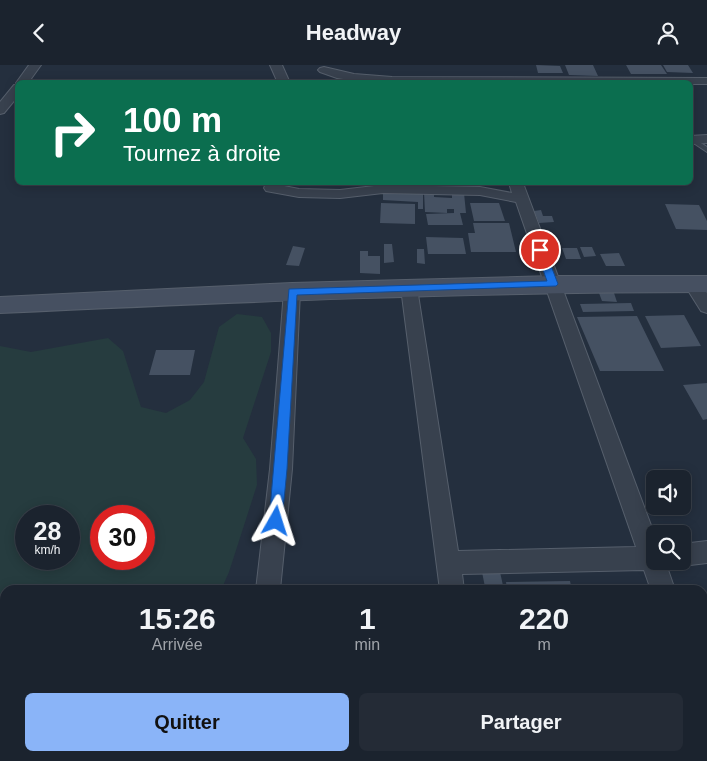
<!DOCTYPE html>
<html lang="fr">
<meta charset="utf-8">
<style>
body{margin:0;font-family:Helvetica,sans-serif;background:#242b36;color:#f1f3f6;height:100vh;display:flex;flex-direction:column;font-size:19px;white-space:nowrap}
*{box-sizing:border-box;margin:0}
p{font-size:16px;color:#a0a4aa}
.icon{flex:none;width:28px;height:28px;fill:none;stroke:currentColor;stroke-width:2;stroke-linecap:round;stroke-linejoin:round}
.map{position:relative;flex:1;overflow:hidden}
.drawer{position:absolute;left:0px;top:520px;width:708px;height:176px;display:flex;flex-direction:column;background:#1b232e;border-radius:15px 15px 0 0;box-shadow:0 2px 12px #0003,0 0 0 1px #39404a}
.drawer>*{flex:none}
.top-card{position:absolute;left:15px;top:15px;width:678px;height:105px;border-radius:8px;box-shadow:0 2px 12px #0003,0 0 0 1px #39404a;background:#0b6e4f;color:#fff;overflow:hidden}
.fabs{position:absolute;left:646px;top:405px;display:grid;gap:10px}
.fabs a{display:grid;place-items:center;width:45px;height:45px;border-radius:8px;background:#1b232e;box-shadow:0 2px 12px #0003,0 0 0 1px #39404a;font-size:25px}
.speed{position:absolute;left:15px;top:440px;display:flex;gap:10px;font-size:25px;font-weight:700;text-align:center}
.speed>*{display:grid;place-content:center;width:65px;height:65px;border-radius:50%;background:#1b232e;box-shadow:0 2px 12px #0003,0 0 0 1px #39404a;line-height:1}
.speed small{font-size:12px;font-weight:400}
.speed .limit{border:8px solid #d22;background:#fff;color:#111}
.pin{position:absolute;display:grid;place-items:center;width:42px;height:42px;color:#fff;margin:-21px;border:2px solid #fff;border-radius:50%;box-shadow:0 1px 5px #0007}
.me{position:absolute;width:55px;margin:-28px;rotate:6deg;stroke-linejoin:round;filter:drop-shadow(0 0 4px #0008)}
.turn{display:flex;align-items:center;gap:18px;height:105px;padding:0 25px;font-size:22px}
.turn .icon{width:65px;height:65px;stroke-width:2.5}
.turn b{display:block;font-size:35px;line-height:42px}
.eta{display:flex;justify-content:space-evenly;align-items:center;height:85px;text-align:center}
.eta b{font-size:30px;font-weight:700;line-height:35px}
.primary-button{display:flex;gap:10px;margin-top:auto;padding:10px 25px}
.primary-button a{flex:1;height:58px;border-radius:8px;background:#8ab4f8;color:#111;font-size:20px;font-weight:700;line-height:58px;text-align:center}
.primary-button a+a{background:#242b36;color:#f1f3f6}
header{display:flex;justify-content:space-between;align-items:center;height:65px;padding:0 25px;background:#1b232e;font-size:22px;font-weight:700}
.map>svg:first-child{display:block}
.green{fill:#263c3f;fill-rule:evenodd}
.building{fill:#455162}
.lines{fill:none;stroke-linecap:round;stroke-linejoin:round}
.lane-casing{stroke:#565f6c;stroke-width:2}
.street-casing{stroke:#565f6c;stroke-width:2}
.secondary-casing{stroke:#565f6c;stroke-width:2}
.lane{fill:#38414e;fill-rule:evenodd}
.street{fill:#38414e;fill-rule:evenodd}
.secondary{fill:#465061;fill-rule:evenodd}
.route{fill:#1a73e8;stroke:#114b97}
</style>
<header><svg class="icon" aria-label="back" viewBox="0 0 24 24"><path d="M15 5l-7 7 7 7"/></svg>Headway<svg class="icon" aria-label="person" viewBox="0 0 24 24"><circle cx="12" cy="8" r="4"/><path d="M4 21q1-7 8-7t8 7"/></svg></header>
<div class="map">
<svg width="707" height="696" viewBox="0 0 707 696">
<rect width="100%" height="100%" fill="#242f3e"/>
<path class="green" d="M237,249L262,252L271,268V287L243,373L256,394L257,420L229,507L221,525H5V691H143L140,696H0V281L31,287L108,273L123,286L141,342L166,348L190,335L204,317L219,262ZM26,451H69V494H26ZM101,451H144V494H101Z"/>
<path class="building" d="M536,0L560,1L563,8H538Z
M565,0H593L598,11L569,10Z
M626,0H661L667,9H631Z
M663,0H688L693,8L667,7Z
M652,118H681L683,121L653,120Z
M383,127L423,128V144H418V137L383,135Z
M424,127H434V132L452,133V128H464L466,148H460L463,160H428L426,149L454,148V144H447V148L425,147Z
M381,138L415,139V159L380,158Z
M470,138H499L505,156H474Z
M665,139L699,140L707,156V165L676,164Z
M541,145L543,151H552L554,157L539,158L534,146Z
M473,158H509L516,187H471L468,168H475Z
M426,172L463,173L466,189H428Z
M384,179H392L394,197L384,198Z
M293,181L305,183L299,201L286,200Z
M580,182H592L596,191L584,192Z
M562,183H577L581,194H566Z
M417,184H424L425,199L417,198Z
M360,186H368V191H380V209L360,208Z
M619,188L625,201H606L600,189Z
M599,228H614L617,237L602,236Z
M631,238L634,246L583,247L580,239Z
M684,250L701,281L661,283L645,251Z
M637,251L664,306H600L577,252Z
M156,285H195L190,310H149Z
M707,318V354L703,355L683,320Z
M482,507H500L504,525H470L469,522H485Z
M570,516L572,525H507L506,517Z
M622,691H671L672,696H624Z"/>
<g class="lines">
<g class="lane-casing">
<path id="lane" d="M692,75H696L707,82V87L692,77Z"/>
</g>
<g class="street-casing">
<path id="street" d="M29,0H41L28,18H18V31L4,48L0,49V37L14,20H17L16,18Z
M270,0H282L290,18H278Z
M324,2L354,9L392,12L707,13V19H690V18H369L337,13L320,7L318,5L320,3Z
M707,70V78L690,79V71Z
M266,118H280L279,120L299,124L340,125L383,120L480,122L512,128L509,118H523L655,471V496H665L675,525H651L644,505L462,509L464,525H440L401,223L403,219L409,217L415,219L417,223L458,486L636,482L516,137L480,130L383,128L340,133L299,132L266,126L264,123Z
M692,213L698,215L707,228V248L701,246L684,219L686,215Z
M292,220L298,222L300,226L292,404L280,525H256L270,404L284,226L286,222Z
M707,476V498L682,501L674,498L673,496H682V479Z
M702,613L707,615V651L702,649Z
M237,691H265V696H237Z
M464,691H492L493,696H465Z"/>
</g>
<g class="secondary-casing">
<path id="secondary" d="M553,211H707V227C471,227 236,237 0,248V232L292,218Z"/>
</g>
<use href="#lane" class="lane"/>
<use href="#street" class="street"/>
<use href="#secondary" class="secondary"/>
</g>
<path class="route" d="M540,182L545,185L558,219L556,221L297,230L287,404L282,456L280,460L276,462L271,460L269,456L289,224L547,216L536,185Z"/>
</svg>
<div class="fabs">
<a><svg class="icon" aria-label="sound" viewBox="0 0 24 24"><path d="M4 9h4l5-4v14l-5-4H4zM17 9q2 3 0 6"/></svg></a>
<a><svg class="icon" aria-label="search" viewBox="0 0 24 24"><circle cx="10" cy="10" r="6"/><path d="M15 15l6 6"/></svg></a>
</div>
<div class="speed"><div>28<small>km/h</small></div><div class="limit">30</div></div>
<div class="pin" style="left:540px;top:185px;background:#d93025"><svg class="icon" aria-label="arrive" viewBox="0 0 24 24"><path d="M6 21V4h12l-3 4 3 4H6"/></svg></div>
<svg class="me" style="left:276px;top:456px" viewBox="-20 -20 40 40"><path d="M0-17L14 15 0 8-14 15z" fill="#1a73e8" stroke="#fff" stroke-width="4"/></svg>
<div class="top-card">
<div class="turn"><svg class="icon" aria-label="right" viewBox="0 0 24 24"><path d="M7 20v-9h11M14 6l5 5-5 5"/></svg><div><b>100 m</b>Tournez à droite</div></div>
</div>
<section class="drawer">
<div class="eta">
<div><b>15:26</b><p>Arrivée</p></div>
<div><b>1</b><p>min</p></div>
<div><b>220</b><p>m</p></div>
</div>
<div class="primary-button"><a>Quitter</a><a>Partager</a></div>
</section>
</div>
